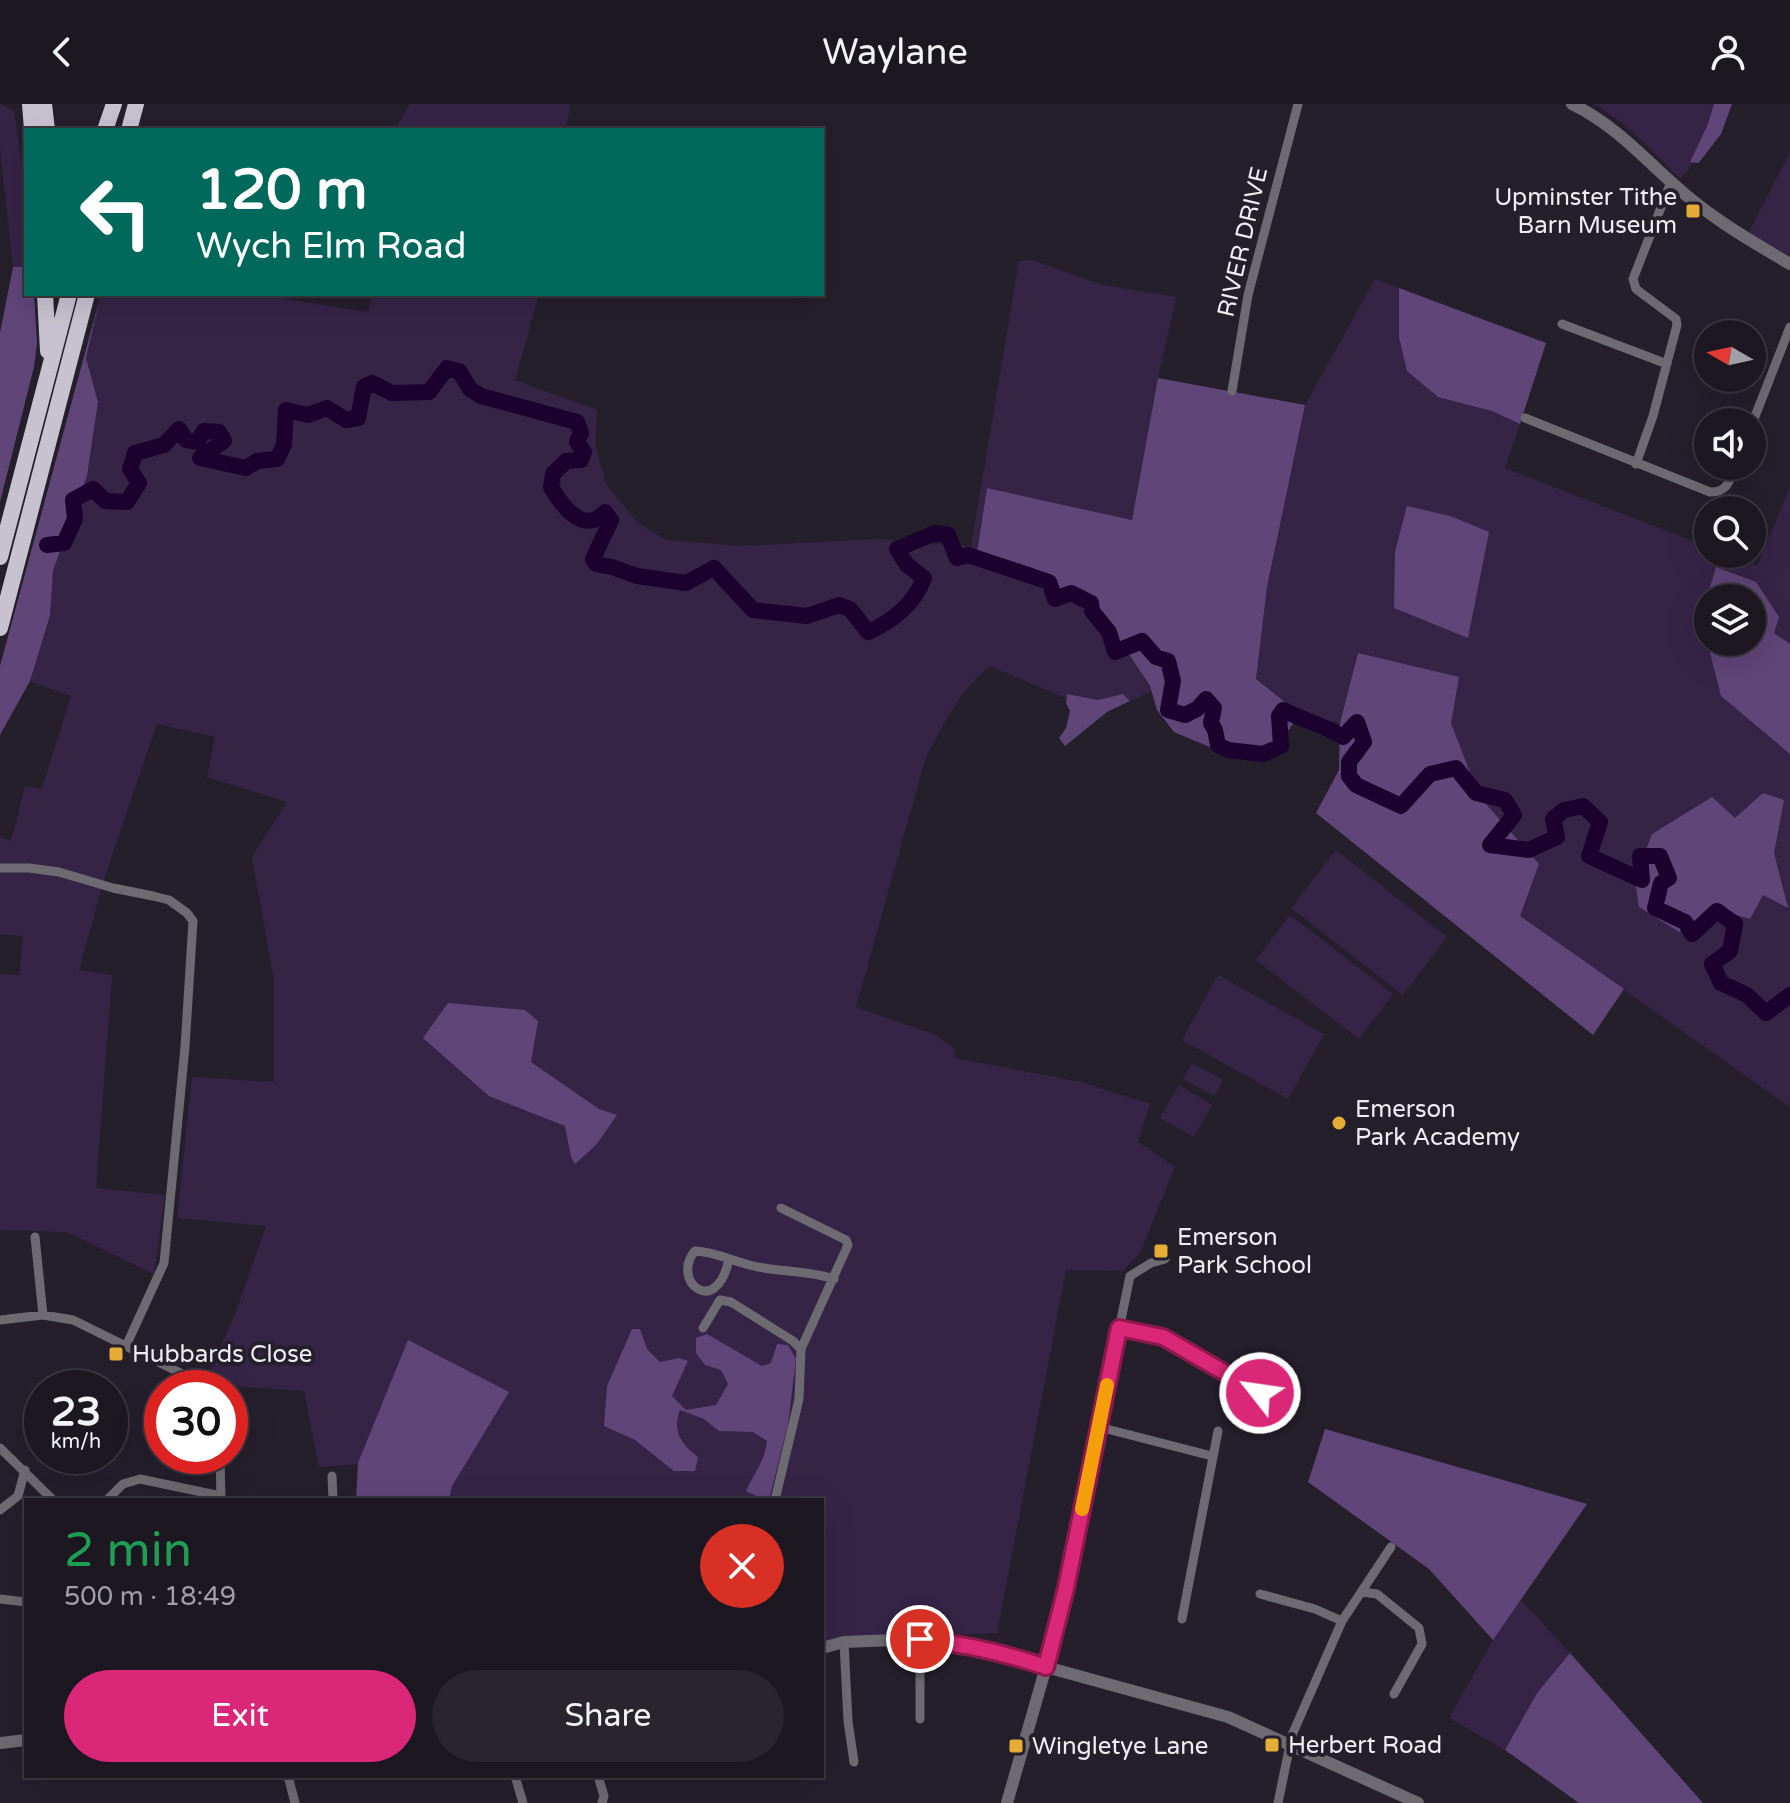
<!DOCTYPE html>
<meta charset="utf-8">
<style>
body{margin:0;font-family:"Varela Round",sans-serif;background:#29242e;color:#f1f3f6;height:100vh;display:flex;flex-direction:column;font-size:30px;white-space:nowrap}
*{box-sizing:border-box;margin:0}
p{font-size:26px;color:#a09fa5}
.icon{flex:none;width:44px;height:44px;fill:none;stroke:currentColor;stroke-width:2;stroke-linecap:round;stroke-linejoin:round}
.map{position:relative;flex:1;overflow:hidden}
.panel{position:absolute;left:24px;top:1394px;width:800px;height:280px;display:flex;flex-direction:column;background:#1c1721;border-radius:0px;box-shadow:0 8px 32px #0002,0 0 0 2px #3a363f}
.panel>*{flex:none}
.hud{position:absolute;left:24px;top:24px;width:800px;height:168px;border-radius:0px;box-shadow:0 8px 32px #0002,0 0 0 2px #3a363f;background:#00695c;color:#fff;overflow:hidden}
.needle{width:52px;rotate:279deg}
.controls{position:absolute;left:1694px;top:216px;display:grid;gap:16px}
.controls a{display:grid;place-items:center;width:72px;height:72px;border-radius:50%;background:#1c1721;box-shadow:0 8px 32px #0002,0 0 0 2px #3a363f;font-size:40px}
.speed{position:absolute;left:24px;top:1266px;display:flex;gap:16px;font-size:40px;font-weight:700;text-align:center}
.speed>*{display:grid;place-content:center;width:104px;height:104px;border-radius:50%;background:#1c1721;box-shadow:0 8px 32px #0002,0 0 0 2px #3a363f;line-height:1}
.speed small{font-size:20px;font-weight:400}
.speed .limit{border:12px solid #d22;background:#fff;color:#111}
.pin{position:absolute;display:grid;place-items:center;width:68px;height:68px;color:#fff;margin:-34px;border:4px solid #fff;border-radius:50%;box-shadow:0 2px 8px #0007}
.me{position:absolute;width:88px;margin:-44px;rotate:300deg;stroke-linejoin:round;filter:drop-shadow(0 0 6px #0008)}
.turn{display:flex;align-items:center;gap:28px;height:168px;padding:0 40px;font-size:36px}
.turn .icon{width:104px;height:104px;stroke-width:2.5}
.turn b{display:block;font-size:56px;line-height:68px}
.round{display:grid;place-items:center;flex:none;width:84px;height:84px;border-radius:42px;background:#29242e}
.head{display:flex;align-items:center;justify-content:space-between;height:136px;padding:0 40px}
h1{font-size:48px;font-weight:600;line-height:60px;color:#1e9e55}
.cta{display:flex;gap:16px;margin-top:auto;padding:16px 40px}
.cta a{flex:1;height:92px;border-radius:48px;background:#db2777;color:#fff;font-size:32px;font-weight:600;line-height:92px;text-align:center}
.cta a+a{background:#29242e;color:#f1f3f6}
header{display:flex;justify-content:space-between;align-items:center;height:104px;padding:0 40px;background:#1c1721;font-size:36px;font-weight:600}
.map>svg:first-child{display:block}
.green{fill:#362447;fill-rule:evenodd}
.forest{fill:#604579;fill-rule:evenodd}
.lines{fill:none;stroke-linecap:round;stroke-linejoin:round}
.river{stroke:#1c012f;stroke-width:16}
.minor{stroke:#6d6a71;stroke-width:9}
.tertiary{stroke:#6d6a71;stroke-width:12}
.trunk{stroke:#c8c2d0;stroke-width:16}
.route-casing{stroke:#8e194d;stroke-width:20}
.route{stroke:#db2777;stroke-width:14}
.slow{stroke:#f59e0b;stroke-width:14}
.poi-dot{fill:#e5ad36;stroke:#251f2c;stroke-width:3}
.labels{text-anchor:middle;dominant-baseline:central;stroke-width:8;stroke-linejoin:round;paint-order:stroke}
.poi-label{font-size:24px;fill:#f0ecf4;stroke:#251f2c;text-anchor:start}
.street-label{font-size:24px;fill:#f0ecf4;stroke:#251f2c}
</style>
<header><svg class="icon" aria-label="back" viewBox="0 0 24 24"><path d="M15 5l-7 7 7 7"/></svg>Waylane<svg class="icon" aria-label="person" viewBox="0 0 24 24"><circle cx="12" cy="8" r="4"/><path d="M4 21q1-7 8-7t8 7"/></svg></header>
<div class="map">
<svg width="1790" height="1699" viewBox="0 0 1790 1699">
<rect width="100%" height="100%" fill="#251f2c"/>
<path class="green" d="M0,0L14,7L26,92V163H13L0,43Z
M410,0H570L566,26H395Z
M1595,0H1721L1713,36L1680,75C1654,47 1628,21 1595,0Z
M1790,48V152L1748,130Z
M1032,156L1102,181L1176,193L1158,274L1132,416L987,384L976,455L1078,500L1120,537L1152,587L1130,597L1123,590L1098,596L1067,590L1065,594L990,562C960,586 942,622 925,656L856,903L936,931L956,947L954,954L1081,978L1150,1000L1138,1038L1175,1063L1141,1147L1123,1167L1066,1166L997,1529L825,1537L822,1502V1396H356L358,1360L319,1363L304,1287L218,1281L208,1272L235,1210L266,1122L177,1114L192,973L274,978V877L252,753L287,698L207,673L215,633L157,620L105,772L79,866L112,871L96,1084L165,1091L154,1170L67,1128L0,1126V870L20,871L23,832L0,830V733L11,737L25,682L42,685L71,592L30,577L50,514L53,467L87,372L98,298L86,254L101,190H256L368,208L372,190H539L515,276L597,306L595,340L606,380L637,418L666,436L740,442L879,435L971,443L1019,157Z
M1375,175L1546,239L1505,364L1708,443V450H1725L1757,462L1790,383V1003L1519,812L1539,760L1479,692L1451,619L1358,549L1340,619L1300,610L1256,575L1267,483L1305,301ZM1708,494H1752V538H1708Z
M1336,746L1447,833L1403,891L1291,804Z
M1290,811L1393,890L1359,935L1256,856Z
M1218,871L1324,930L1288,995L1182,936Z
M1192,959L1223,976L1214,992L1183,975Z
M1179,981L1212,1001L1194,1033L1160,1014Z
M1521,1496L1570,1549L1537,1589L1505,1646L1449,1614L1493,1536Z"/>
<path class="forest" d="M1714,0H1732L1721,30L1701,56L1698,59L1690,58L1708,20Z
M13,163H26V190H34L37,239L34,263L0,398V229Z
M1399,184L1546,239L1520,320L1492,307L1438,293L1407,267L1399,233Z
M101,190L86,254L98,298L87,372L53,467L50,512L30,577L0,631V562Z
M1158,274L1305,301L1267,483L1256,575L1300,610L1280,638L1253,650L1224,649L1174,628L1157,606L1150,582L1120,537L1078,500L976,455L987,384L1132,416Z
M1407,402L1450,412L1489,428L1468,534L1394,504L1395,448Z
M1716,463L1756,478L1779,513L1774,529L1790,540V650L1721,592L1701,513ZM1708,494H1752V538H1708Z
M1358,549L1459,573L1451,619L1479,692L1539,760L1520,812L1624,885L1593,931L1316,709L1339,666L1340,619Z
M1067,590L1098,596L1123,590L1130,597L1107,608L1065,642L1059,634L1066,624L1070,607L1066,599Z
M1763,689L1784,696L1774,749L1788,804L1763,791L1750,815L1726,808L1679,828L1639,803L1635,775L1652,730L1712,693L1735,714Z
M448,899L525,906L538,917L531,958L599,1005L617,1011L596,1041L575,1060L571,1053L565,1022L489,992L423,934Z
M632,1225H640L647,1245L660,1258L679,1254L688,1257L672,1292L686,1306L716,1301L728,1280L721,1266L705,1261L696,1249V1234L707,1230L762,1262L771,1259L777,1240L788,1241L796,1255L788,1320L770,1392L762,1395L746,1387C754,1369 765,1357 767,1337L753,1328L719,1327L704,1315L680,1306C672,1327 681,1340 698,1353L695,1367H674L635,1336L604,1322L607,1282Z
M408,1236L509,1288L452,1382L449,1396H356L358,1359Z
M1325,1325L1587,1400L1493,1536L1429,1465L1308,1378Z
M1570,1549L1703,1699H1579L1505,1646L1537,1589Z"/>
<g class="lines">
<path class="river" d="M47,441L64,439L75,415L73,396L93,385L105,397L127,398L139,379L130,365L135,349L164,341L179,325L186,336L197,338L204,327L219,328L224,337L200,354L246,364L257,357L277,355L284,341L286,306L308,311L327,304L346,316L358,314L364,283L372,279L392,289L429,288L447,264L459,267L470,285L481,292L577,318L581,329L577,338L584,348L581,356L566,357L553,370L551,383C561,401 584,432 605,408L611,416L593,455L596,460L612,463L637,472L686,479L714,464L753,506L807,512L839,501L850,505L868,528C892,518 915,499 924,474L907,461L897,445L935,429L948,431L957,454L968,451L1049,478L1055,495L1071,489L1091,499L1092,507L1109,528L1115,548L1142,537L1156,553L1168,557L1173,577L1168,606L1185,611L1197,605L1206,595L1214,604L1211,619L1215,626L1218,641L1228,646L1263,650L1281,642L1279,612L1283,606C1303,616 1324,621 1343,633L1357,618L1364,638L1349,658V672L1356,681L1401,702L1430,670L1456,664L1476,689L1505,696L1514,711L1490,741L1529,746L1557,733L1553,715L1564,706L1583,702L1600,718L1589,752L1642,776L1640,752H1660L1669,774L1661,779L1655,804L1685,818L1692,830L1717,807L1735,820L1730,847L1712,860L1721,879L1747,891L1766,909L1790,891"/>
<path class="minor" d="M1562,220L1667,260
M1232,287L1248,191L1298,0
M1525,314L1710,388C1727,389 1730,376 1736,362
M1752,320L1790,223
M1636,360L1653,312L1677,221L1676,215L1636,185L1633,175L1671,78
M0,764H29L59,768L113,784L153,792L169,796L187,809L193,817L185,943L164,1159L126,1242
M781,1104L846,1136L848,1141L801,1245
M35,1133L43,1211
M729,1155C716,1216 670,1176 695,1147C719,1148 740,1161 764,1164C788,1168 810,1167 834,1175
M0,1216L43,1211L73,1216L211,1284
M703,1224L720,1196L731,1198L793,1237L801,1245L799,1295L775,1396
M1119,1224L1163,1233L1284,1303
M1099,1323L1212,1352
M0,1344L53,1396
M220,1352L221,1396
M332,1372L333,1396
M107,1396L123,1380L140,1375L221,1392
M0,1406L18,1392L25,1366
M1362,1488L1377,1490L1419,1524L1422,1540L1394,1590
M1260,1490L1315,1505L1342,1517
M0,1495L26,1498
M1182,1515L1218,1327
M920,1535V1615
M844,1538L848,1617L854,1658
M1046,1563L1066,1484L1130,1172L1151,1159L1165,1155
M288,1672L295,1699
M515,1672L523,1699
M598,1672L604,1692L602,1699
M1278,1699L1292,1631L1342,1517L1391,1443"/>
<path class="tertiary" d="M1572,0C1620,23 1652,64 1692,96C1723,121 1756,140 1790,160
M822,1544L844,1538L920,1535L953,1538L1004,1549L1046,1563L1228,1613L1418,1699
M0,1639L26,1636
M1007,1699L1046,1563"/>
<path class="trunk" d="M30,0L32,26
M44,0L47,26
M105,26L114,0
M129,26L136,0
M45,190L48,247
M0,453L69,190
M0,524L87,190"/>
</g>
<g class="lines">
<g class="route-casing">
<path id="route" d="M920,1535C964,1540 1005,1549 1046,1563L1066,1484L1119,1224L1163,1233L1260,1289"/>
</g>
<use href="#route" class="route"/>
<path class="slow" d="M1082,1405L1107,1281"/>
</g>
<g class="poi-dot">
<rect x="1685" y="99" width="16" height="16" rx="4"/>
<circle cx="1339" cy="1019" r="8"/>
<rect x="1153" y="1139" width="16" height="16" rx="4"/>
<rect x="108" y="1242" width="16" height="16" rx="4"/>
<rect x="1264" y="1633" width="16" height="16" rx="4"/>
<rect x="1008" y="1634" width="16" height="16" rx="4"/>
</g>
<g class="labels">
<g class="poi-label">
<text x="1677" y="93" text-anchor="end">Upminster Tithe<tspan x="1677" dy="28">Barn Museum</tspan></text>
<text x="1355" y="1005">Emerson<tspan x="1355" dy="28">Park Academy</tspan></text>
<text x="1177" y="1133">Emerson<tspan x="1177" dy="28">Park School</tspan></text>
<text x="132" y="1250">Hubbards Close</text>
<text x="1288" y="1641">Herbert Road</text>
<text x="1032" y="1642">Wingletye Lane</text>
</g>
<g class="street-label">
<text transform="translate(1243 138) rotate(-77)">RIVER DRIVE</text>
</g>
</g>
</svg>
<div class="controls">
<a><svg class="needle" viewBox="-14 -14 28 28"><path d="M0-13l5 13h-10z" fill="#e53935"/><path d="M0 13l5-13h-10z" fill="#a09fa5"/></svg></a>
<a><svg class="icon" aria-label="sound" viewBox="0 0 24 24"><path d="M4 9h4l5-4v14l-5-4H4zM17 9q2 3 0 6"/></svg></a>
<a><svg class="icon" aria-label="search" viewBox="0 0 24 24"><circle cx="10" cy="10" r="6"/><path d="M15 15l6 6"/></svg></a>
<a><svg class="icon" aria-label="layers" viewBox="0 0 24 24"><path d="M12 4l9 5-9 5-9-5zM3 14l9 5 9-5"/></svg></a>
</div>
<div class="speed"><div>23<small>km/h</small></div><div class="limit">30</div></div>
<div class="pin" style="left:920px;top:1535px;background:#d93025"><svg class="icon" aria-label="arrive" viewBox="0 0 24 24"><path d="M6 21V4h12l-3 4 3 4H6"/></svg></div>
<svg class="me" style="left:1260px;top:1289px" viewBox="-20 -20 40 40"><circle r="17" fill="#db2777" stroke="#fff" stroke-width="3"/><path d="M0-11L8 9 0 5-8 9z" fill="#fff"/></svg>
<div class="hud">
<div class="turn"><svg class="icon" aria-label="left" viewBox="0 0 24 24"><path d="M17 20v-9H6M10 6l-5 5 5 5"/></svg><div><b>120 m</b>Wych Elm Road</div></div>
</div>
<section class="panel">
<div class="head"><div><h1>2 min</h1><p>500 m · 18:49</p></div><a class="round" style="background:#d93025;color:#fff"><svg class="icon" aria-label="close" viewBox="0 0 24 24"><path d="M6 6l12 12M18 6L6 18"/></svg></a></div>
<div class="cta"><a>Exit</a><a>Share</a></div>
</section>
</div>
